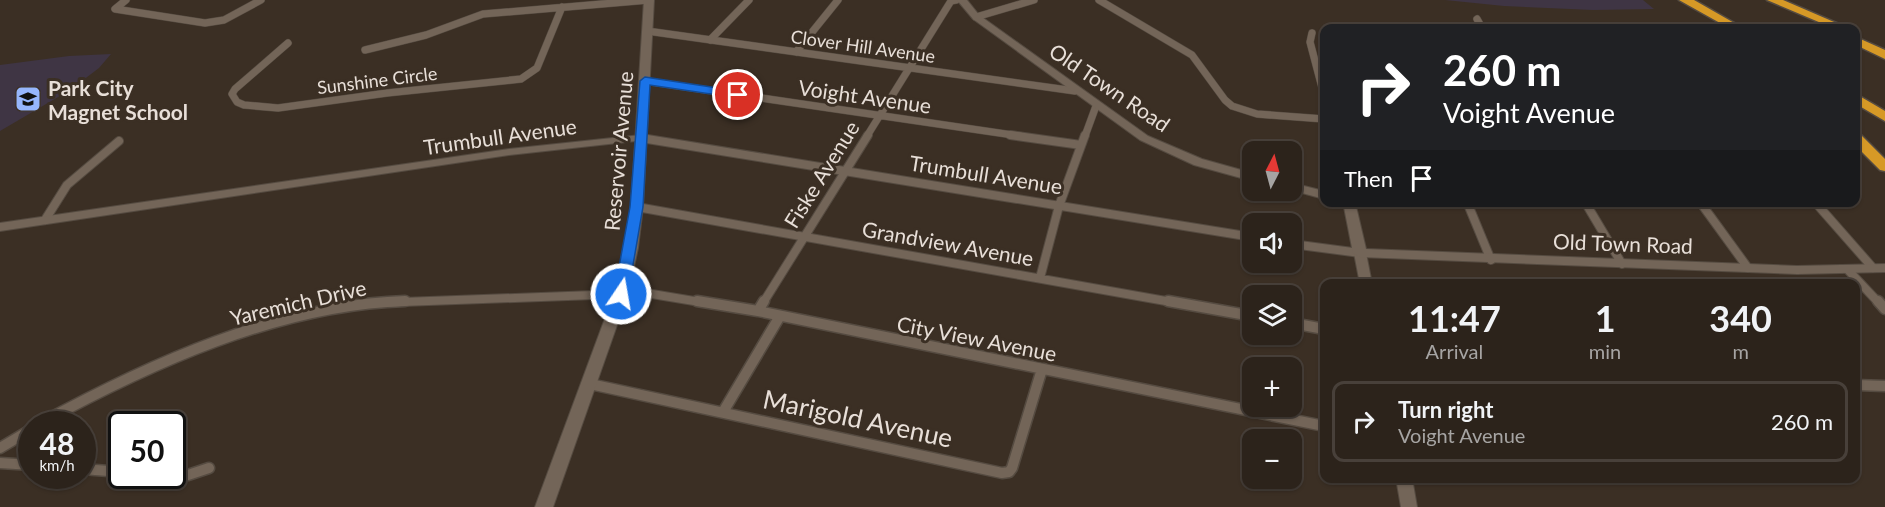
<!DOCTYPE html>
<meta charset="utf-8">
<style>
body{margin:0;font-family:Lato,sans-serif;background:#342b24;color:#f1f3f6;height:100vh;display:flex;flex-direction:column;font-size:22px;white-space:nowrap}
*{box-sizing:border-box;margin:0}
p{font-size:20px;color:#a6a4a3}
.icon{flex:none;width:33px;height:33px;fill:none;stroke:currentColor;stroke-width:2;stroke-linecap:round;stroke-linejoin:round}
.map{position:relative;flex:1;overflow:hidden}
.panel{position:absolute;left:1320px;top:279px;width:540px;height:204px;display:flex;flex-direction:column;background:#2c231b;border-radius:12px;box-shadow:0 2px 4px #0004,0 0 0 2px #48403a}
.panel>*{flex:none}
.banner{position:absolute;left:1320px;top:24px;width:540px;height:183px;border-radius:12px;box-shadow:0 2px 4px #0004,0 0 0 2px #48403a;background:#202124;color:#fff;overflow:hidden}
.needle{width:39px;rotate:6deg}
.tools{position:absolute;left:1242px;top:141px;display:grid;gap:12px}
.tools a{display:grid;place-items:center;width:60px;height:60px;border-radius:12px;background:#2c231b;box-shadow:0 2px 4px #0004,0 0 0 2px #48403a;font-size:30px}
.speed{position:absolute;left:18px;top:411px;display:flex;gap:12px;font-size:30px;font-weight:700;text-align:center}
.speed>*{display:grid;place-content:center;width:78px;height:78px;border-radius:50%;background:#2c231b;box-shadow:0 2px 4px #0004,0 0 0 2px #48403a;line-height:1}
.speed small{font-size:15px;font-weight:400}
.speed .limit{border:3px solid #111;border-radius:9px;background:#fff;color:#111}
.pin{position:absolute;display:grid;place-items:center;width:51px;height:51px;color:#fff;margin:-26px;border:3px solid #fff;border-radius:50%;box-shadow:0 2px 6px #0007}
.me{position:absolute;width:66px;margin:-33px;rotate:12deg;stroke-linejoin:round;filter:drop-shadow(0 0 4px #0008)}
.turn{display:flex;align-items:center;gap:21px;height:126px;padding:0 24px;font-size:27px}
.turn .icon{width:78px;height:78px;stroke-width:2.5}
.turn b{display:block;font-size:42px;line-height:51px}
.then{display:flex;align-items:center;height:57px;padding:0 24px;background:#0003;gap:12px;font-size:22px}
.eta{display:flex;justify-content:space-evenly;align-items:center;height:102px;text-align:center}
.eta b{font-size:36px;font-weight:700;line-height:42px}
ul{padding:0;list-style:none}
li{display:flex;align-items:center;gap:18px;height:81px;margin:0 12px 9px;padding:0 12px;border:3px solid #48403a;border-radius:12px}
li div{flex:1}
li b{display:block;font-size:22px}
li em{font-style:normal}
.map>svg:first-child{display:block}
.education{fill:#3f3544}
.lines{fill:none;stroke-linecap:round;stroke-linejoin:round}
.minor-far2-casing{stroke:#554b41;stroke-width:8}
.minor-far1-casing{stroke:#554b41;stroke-width:10}
.minor-casing{stroke:#554b41;stroke-width:13}
.tertiary-casing{stroke:#554b41;stroke-width:2}
.secondary-casing{stroke:#554b41;stroke-width:2}
.motorway-casing{stroke:#554b41;stroke-width:3}
.minor-far2{stroke:#736558;stroke-width:7}
.minor-far1{stroke:#736558;stroke-width:8}
.minor{stroke:#736558;stroke-width:10}
.tertiary{fill:#736558;fill-rule:evenodd}
.secondary{fill:#736558;fill-rule:evenodd}
.motorway{fill:#d69926;fill-rule:evenodd}
.route{fill:#1a73e8;stroke:#114b97;stroke-width:1.5}
.labels{text-anchor:middle;dominant-baseline:central;stroke-width:6;stroke-linejoin:round;paint-order:stroke}
.far-street-label{font-size:18px;fill:#e8dfd8;stroke:#3b2f24}
.poi-label{font-size:21px;font-weight:bold;fill:#e8dfd8;stroke:#3b2f24;text-anchor:start}
.street-label{font-size:21px;fill:#e8dfd8;stroke:#3b2f24}
.near-street-label{font-size:26px;fill:#e8dfd8;stroke:#3b2f24}
</style>
<div class="map">
<svg width="1885" height="507" viewBox="0 0 1885 507">
<rect width="100%" height="100%" fill="#3b2f24"/>
<path class="education" d="M1445,0H1643L1654,9L1593,10L1504,6Z
M111,54L99,68L70,90L0,131V65L69,56Z"/>
<g class="lines">
<g class="minor-far2-casing">
<path id="minor-far2" d="M126,0L115,9L205,23L224,20L261,0
M1099,0L1192,55L1225,100L1232,106L1257,114L1324,119
M976,17L1034,0
M1477,19L1482,28
M647,31L1075,91
M1312,33L1310,42L1324,95
M710,40L749,0
M288,43L235,89L232,94L237,102L244,105L278,108L387,93L521,79L537,68L562,7
M365,50L426,35L483,14L649,0
M796,52L838,0
M645,81L1020,136
M867,136L951,1L956,0
M1085,136L1096,106"/>
</g>
<g class="minor-far1-casing">
<path id="minor-far1" d="M1010,135L1081,145
M641,138L1252,237
M1467,202L1491,260
M1585,202L1622,264
M1700,202L1748,268
M1815,202L1873,268
M637,207L1177,303
M45,220L67,185L119,141
M1292,244L1360,253
M1848,270L1879,303
M1040,278L1059,206L1085,135
M622,289L706,303
M375,303L621,294
M763,303L868,135"/>
</g>
<g class="minor-casing">
<path id="minor" d="M697,301L758,311L1324,426
M1168,301L1252,316
M1878,301L1885,309
M758,311L764,301
M1292,323L1324,329
M590,384L1002,473L1009,472L1012,468L1042,369
M1856,385L1885,386
M723,412L780,316
M39,424C149,364 278,305 405,301
M0,448L32,429
M0,463L32,465
M82,469L122,472
M172,475H188L209,468"/>
</g>
<g class="tertiary-casing">
<path id="tertiary" d="M641,135L646,138L645,140L509,155L0,231V223L509,149Z
M1360,249L1366,253L1372,284H1360L1354,253Z
M1396,478H1412L1417,507H1401Z"/>
</g>
<g class="secondary-casing">
<path id="secondary" d="M644,0H654L643,207L638,248L628,294L553,507H535L614,294L624,248L631,207Z
M957,0H967L979,15L1148,136L1202,159L1252,173V181L1194,165L1140,140L973,19Z
M1292,183L1324,191V199L1291,190Z
M1343,202H1355L1366,249L1797,266L1885,264V272L1797,274L1360,257L1353,253Z"/>
</g>
<g class="motorway-casing">
<path id="motorway" d="M1679,0H1694L1743,28H1729Z
M1767,0H1783L1848,28H1833Z
M1856,37L1885,50V59L1856,45Z
M1856,94L1885,111V121L1856,104Z
M1856,134L1861,135L1885,159V171L1880,170L1856,146Z"/>
</g>
<use href="#minor-far2" class="minor-far2"/>
<use href="#minor-far1" class="minor-far1"/>
<use href="#minor" class="minor"/>
<use href="#tertiary" class="tertiary"/>
<use href="#secondary" class="secondary"/>
<use href="#motorway" class="motorway"/>
</g>
<path class="route" d="M645,77L738,91L744,95L738,98L650,85L643,207L628,294L621,299L614,294L630,207L640,81Z"/>
<defs>
<g id="school-square" transform="scale(1.35)"><rect x="-9" y="-9" width="18" height="18" rx="4" fill="#96b6fd" stroke="#3b2f24"/><path d="M0-5L7-2L0 1L-7-2ZM-4 1L0 2.5L4 1V4Q0 6-4 4Z" fill="#111"/></g>
</defs>
<g fill-rule="evenodd">
<use href="#school-square" x="28" y="99"/>
</g>
<g class="labels">
<g class="far-street-label">
<text transform="translate(863 46) rotate(8)">Clover Hill Avenue</text>
<text transform="translate(377 80) rotate(-7)">Sunshine Circle</text>
</g>
<g class="poi-label">
<text x="48" y="87">Park City<tspan x="48" dy="24">Magnet School</tspan></text>
</g>
<g class="street-label">
<text transform="translate(1110 87) rotate(34)">Old Town Road</text>
<text transform="translate(865 96) rotate(8)">Voight Avenue</text>
<text transform="translate(500 136) rotate(-8)">Trumbull Avenue</text>
<text transform="translate(618 151) rotate(-85)">Reservoir Avenue</text>
<text transform="translate(821 174) rotate(-58)">Fiske Avenue</text>
<text transform="translate(986 174) rotate(9)">Trumbull Avenue</text>
<text transform="translate(948 243) rotate(10)">Grandview Avenue</text>
<text transform="translate(1623 243) rotate(2)">Old Town Road</text>
<text transform="translate(298 302) rotate(-13)">Yaremich Drive</text>
<text transform="translate(977 338) rotate(11)">City View Avenue</text>
</g>
<g class="near-street-label">
<text transform="translate(858 418) rotate(12)">Marigold Avenue</text>
</g>
</g>
</svg>
<div class="tools">
<a><svg class="needle" viewBox="-14 -14 28 28"><path d="M0-13l5 13h-10z" fill="#e53935"/><path d="M0 13l5-13h-10z" fill="#a6a4a3"/></svg></a>
<a><svg class="icon" aria-label="sound" viewBox="0 0 24 24"><path d="M4 9h4l5-4v14l-5-4H4zM17 9q2 3 0 6"/></svg></a>
<a><svg class="icon" aria-label="layers" viewBox="0 0 24 24"><path d="M12 4l9 5-9 5-9-5zM3 14l9 5 9-5"/></svg></a>
<a>+</a>
<a>−</a>
</div>
<div class="speed"><div>48<small>km/h</small></div><div class="limit">50</div></div>
<div class="pin" style="left:738px;top:95px;background:#d93025"><svg class="icon" aria-label="arrive" viewBox="0 0 24 24"><path d="M6 21V4h12l-3 4 3 4H6"/></svg></div>
<svg class="me" style="left:621px;top:294px" viewBox="-20 -20 40 40"><circle r="17" fill="#1a73e8" stroke="#fff" stroke-width="3"/><path d="M0-11L8 9 0 5-8 9z" fill="#fff"/></svg>
<div class="banner">
<div class="turn"><svg class="icon" aria-label="right" viewBox="0 0 24 24"><path d="M7 20v-9h11M14 6l5 5-5 5"/></svg><div><b>260 m</b>Voight Avenue</div></div>
<div class="then">Then<svg class="icon" aria-label="arrive" viewBox="0 0 24 24"><path d="M6 21V4h12l-3 4 3 4H6"/></svg></div>
</div>
<section class="panel">
<div class="eta">
<div><b>11:47</b><p>Arrival</p></div>
<div><b>1</b><p>min</p></div>
<div><b>340</b><p>m</p></div>
</div>
<ul>
<li><svg class="icon" aria-label="right" viewBox="0 0 24 24"><path d="M7 20v-9h11M14 6l5 5-5 5"/></svg><div><b>Turn right</b><p>Voight Avenue</p></div><em>260 m</em></li>
</ul>
</section>
</div>
